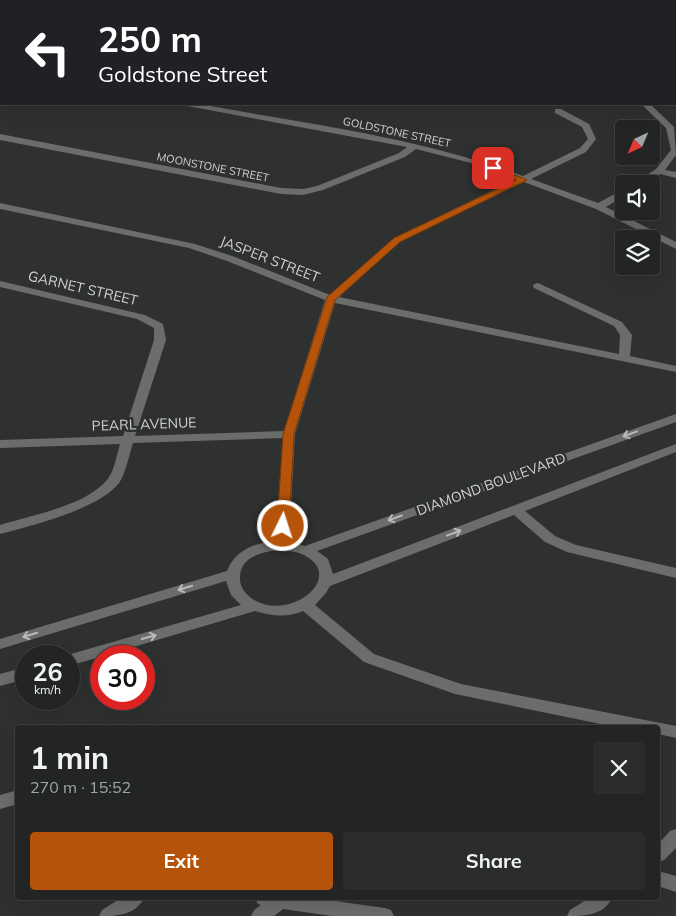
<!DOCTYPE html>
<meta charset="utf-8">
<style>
body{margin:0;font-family:Mulish,sans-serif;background:#2a2d2b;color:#f1f3f6;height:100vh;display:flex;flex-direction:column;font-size:19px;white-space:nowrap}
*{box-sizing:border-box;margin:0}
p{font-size:16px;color:#a2a5a6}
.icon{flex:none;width:28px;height:28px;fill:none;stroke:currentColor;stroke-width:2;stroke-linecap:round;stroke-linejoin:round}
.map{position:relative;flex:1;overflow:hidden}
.side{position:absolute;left:15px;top:725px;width:645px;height:175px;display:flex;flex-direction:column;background:#222523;border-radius:5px;box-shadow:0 5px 20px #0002,0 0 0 1px #3f4241}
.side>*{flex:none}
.top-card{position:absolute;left:0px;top:0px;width:676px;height:105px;box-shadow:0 5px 20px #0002,0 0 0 1px #3f4241;background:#202124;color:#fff;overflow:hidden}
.needle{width:32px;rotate:224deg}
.buttons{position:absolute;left:615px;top:120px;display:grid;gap:10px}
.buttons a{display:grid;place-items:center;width:45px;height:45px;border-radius:5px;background:#222523;box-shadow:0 5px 20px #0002,0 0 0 1px #3f4241;font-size:25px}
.speed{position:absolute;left:15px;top:645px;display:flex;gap:10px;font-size:25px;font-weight:700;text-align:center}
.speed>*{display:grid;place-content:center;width:65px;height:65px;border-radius:50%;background:#222523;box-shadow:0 5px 20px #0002,0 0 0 1px #3f4241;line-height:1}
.speed small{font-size:12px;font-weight:400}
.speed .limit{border:8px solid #d22;background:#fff;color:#111}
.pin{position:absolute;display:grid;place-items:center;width:42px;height:42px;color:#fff;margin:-21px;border-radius:10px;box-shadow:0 2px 8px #0006}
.me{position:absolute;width:55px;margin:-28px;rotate:4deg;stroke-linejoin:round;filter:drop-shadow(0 0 4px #0008)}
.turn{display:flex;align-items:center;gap:18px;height:105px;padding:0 15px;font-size:22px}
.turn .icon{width:65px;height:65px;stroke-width:2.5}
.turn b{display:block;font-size:35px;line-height:42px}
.round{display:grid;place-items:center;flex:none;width:52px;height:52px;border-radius:5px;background:#2a2d2b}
.summary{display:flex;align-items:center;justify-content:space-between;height:85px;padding:0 15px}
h1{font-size:30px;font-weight:700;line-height:38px}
.action{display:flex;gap:10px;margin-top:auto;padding:10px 15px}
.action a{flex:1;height:58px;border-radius:5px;background:#b45309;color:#fff;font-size:20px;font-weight:700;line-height:58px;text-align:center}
.action a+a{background:#2a2d2b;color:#f1f3f6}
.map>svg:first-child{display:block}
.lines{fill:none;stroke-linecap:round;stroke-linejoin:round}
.river{fill:#06210d;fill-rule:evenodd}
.minor{fill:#6b6d6b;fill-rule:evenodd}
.oneway{stroke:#b8bab8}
.route{fill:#b45309;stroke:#753606}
.labels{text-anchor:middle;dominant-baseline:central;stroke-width:5;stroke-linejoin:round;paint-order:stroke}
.far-street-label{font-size:11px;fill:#d1d3d2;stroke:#2e312f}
.street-label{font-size:14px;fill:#d1d3d2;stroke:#2e312f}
</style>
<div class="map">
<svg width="676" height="916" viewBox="0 0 676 916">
<rect width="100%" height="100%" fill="#2e312f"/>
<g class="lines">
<path class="river" d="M444,0H476L477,1H445Z
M675,53H676V67H675Z"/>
<path class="minor" d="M1,0H11V1H1Z
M386,0H396V1H386Z
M0,58H1V63H0Z
M675,86H676V90H675Z
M183,104H199C308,124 419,137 523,176L580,148L588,139L582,127L555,113V109H561L589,124L596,139L586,152L531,179L598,203L624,189V196L606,207L676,242V249L596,209L524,182L400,242L339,297L619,354L620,335L614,326L534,288L533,286L534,284L538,283L622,322L632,335L630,356L676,366V372L335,303L295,434L289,542L305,546L676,414V422L317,551L328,559L333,574L676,444V452L525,511L555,536L576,545L676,568V578L567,552L545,542L514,515L330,586L326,593L315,605L374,654L461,684L676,726V738L658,734V728H620L455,694L364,662L303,611C287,618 271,616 255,611L69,666V656H64L241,605L231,595L226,581L0,649V639L227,571C235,550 255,543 275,541L283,438L133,443C129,455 126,473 119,483C99,509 31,526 0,534V525C32,515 85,506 107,480C114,472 117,454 120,444L0,448V440L123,436L154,340V328L137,319L0,287V281L145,315L163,324L166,340L135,436L284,431L325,300L227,261L189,248L0,209V203L195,244L235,257L330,295L394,238L516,179L475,164L416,149L405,157L323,190L303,195L281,194L0,140V134L281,188L303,189L317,186L399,153L407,147L187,106ZM282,550C289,551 298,552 304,555C347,577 289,624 251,598C245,593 240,587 240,579C239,556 264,551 282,550Z
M641,104H650L674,127L676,155L665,170L676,172V178L660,174L644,184H633L656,169L671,150L666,128Z
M26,667V679L0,686V674Z
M18,790V804L0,809V795Z
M676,829V848L664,860L658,862V844L670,831Z
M658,871L676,876V892L658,886Z
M121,898H144C135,916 116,916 99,916L102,910Z
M255,898H314L385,908L391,910L394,916H332L283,909L274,916H251L254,910L261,905L258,904Z
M589,898H612C603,916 584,916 567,916L570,910Z"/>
</g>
<defs><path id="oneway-shaft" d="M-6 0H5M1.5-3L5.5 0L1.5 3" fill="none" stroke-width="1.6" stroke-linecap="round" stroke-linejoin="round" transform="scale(1.25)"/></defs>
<g class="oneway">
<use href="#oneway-shaft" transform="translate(630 434) rotate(160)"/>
<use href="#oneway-shaft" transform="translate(395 518) rotate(160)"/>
<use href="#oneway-shaft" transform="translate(454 533) rotate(-21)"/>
<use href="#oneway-shaft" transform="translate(185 588) rotate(163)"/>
<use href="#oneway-shaft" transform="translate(30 635) rotate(163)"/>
<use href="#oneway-shaft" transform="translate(149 637) rotate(-16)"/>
</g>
<path class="route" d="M493,166L527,180L400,242L335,300L294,434L289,526L283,530L278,529L277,526L283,434L327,297L394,238L516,180L490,170V167Z"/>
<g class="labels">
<g class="far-street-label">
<text transform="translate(397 132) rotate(12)">GOLDSTONE STREET</text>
<text transform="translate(213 167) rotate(11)">MOONSTONE STREET</text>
</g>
<g class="street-label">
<text transform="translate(270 259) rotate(21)">JASPER STREET</text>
<text transform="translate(83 288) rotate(13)">GARNET STREET</text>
<text transform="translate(144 424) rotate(-2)">PEARL AVENUE</text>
<text transform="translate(491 484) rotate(-20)">DIAMOND BOULEVARD</text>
</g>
</g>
</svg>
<div class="buttons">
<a><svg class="needle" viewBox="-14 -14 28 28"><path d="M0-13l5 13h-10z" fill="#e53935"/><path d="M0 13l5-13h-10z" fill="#a2a5a6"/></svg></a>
<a><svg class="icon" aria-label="sound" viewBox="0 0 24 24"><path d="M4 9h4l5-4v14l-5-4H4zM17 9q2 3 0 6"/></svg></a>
<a><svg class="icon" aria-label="layers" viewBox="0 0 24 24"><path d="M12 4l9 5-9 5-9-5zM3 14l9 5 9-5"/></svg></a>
</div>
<div class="speed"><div>26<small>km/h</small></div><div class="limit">30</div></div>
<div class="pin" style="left:493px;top:168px;background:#d93025"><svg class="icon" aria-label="arrive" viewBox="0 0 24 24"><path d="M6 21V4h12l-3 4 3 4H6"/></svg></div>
<svg class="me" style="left:283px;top:526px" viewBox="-20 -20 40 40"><circle r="17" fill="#b45309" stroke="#fff" stroke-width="3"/><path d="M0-11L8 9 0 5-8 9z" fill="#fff"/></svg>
<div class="top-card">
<div class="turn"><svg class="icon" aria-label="left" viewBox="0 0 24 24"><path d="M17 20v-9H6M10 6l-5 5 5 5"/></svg><div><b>250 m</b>Goldstone Street</div></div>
</div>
<section class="side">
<div class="summary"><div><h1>1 min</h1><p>270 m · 15:52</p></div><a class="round"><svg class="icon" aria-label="close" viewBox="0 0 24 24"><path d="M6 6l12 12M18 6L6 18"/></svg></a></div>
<div class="action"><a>Exit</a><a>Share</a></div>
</section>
</div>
